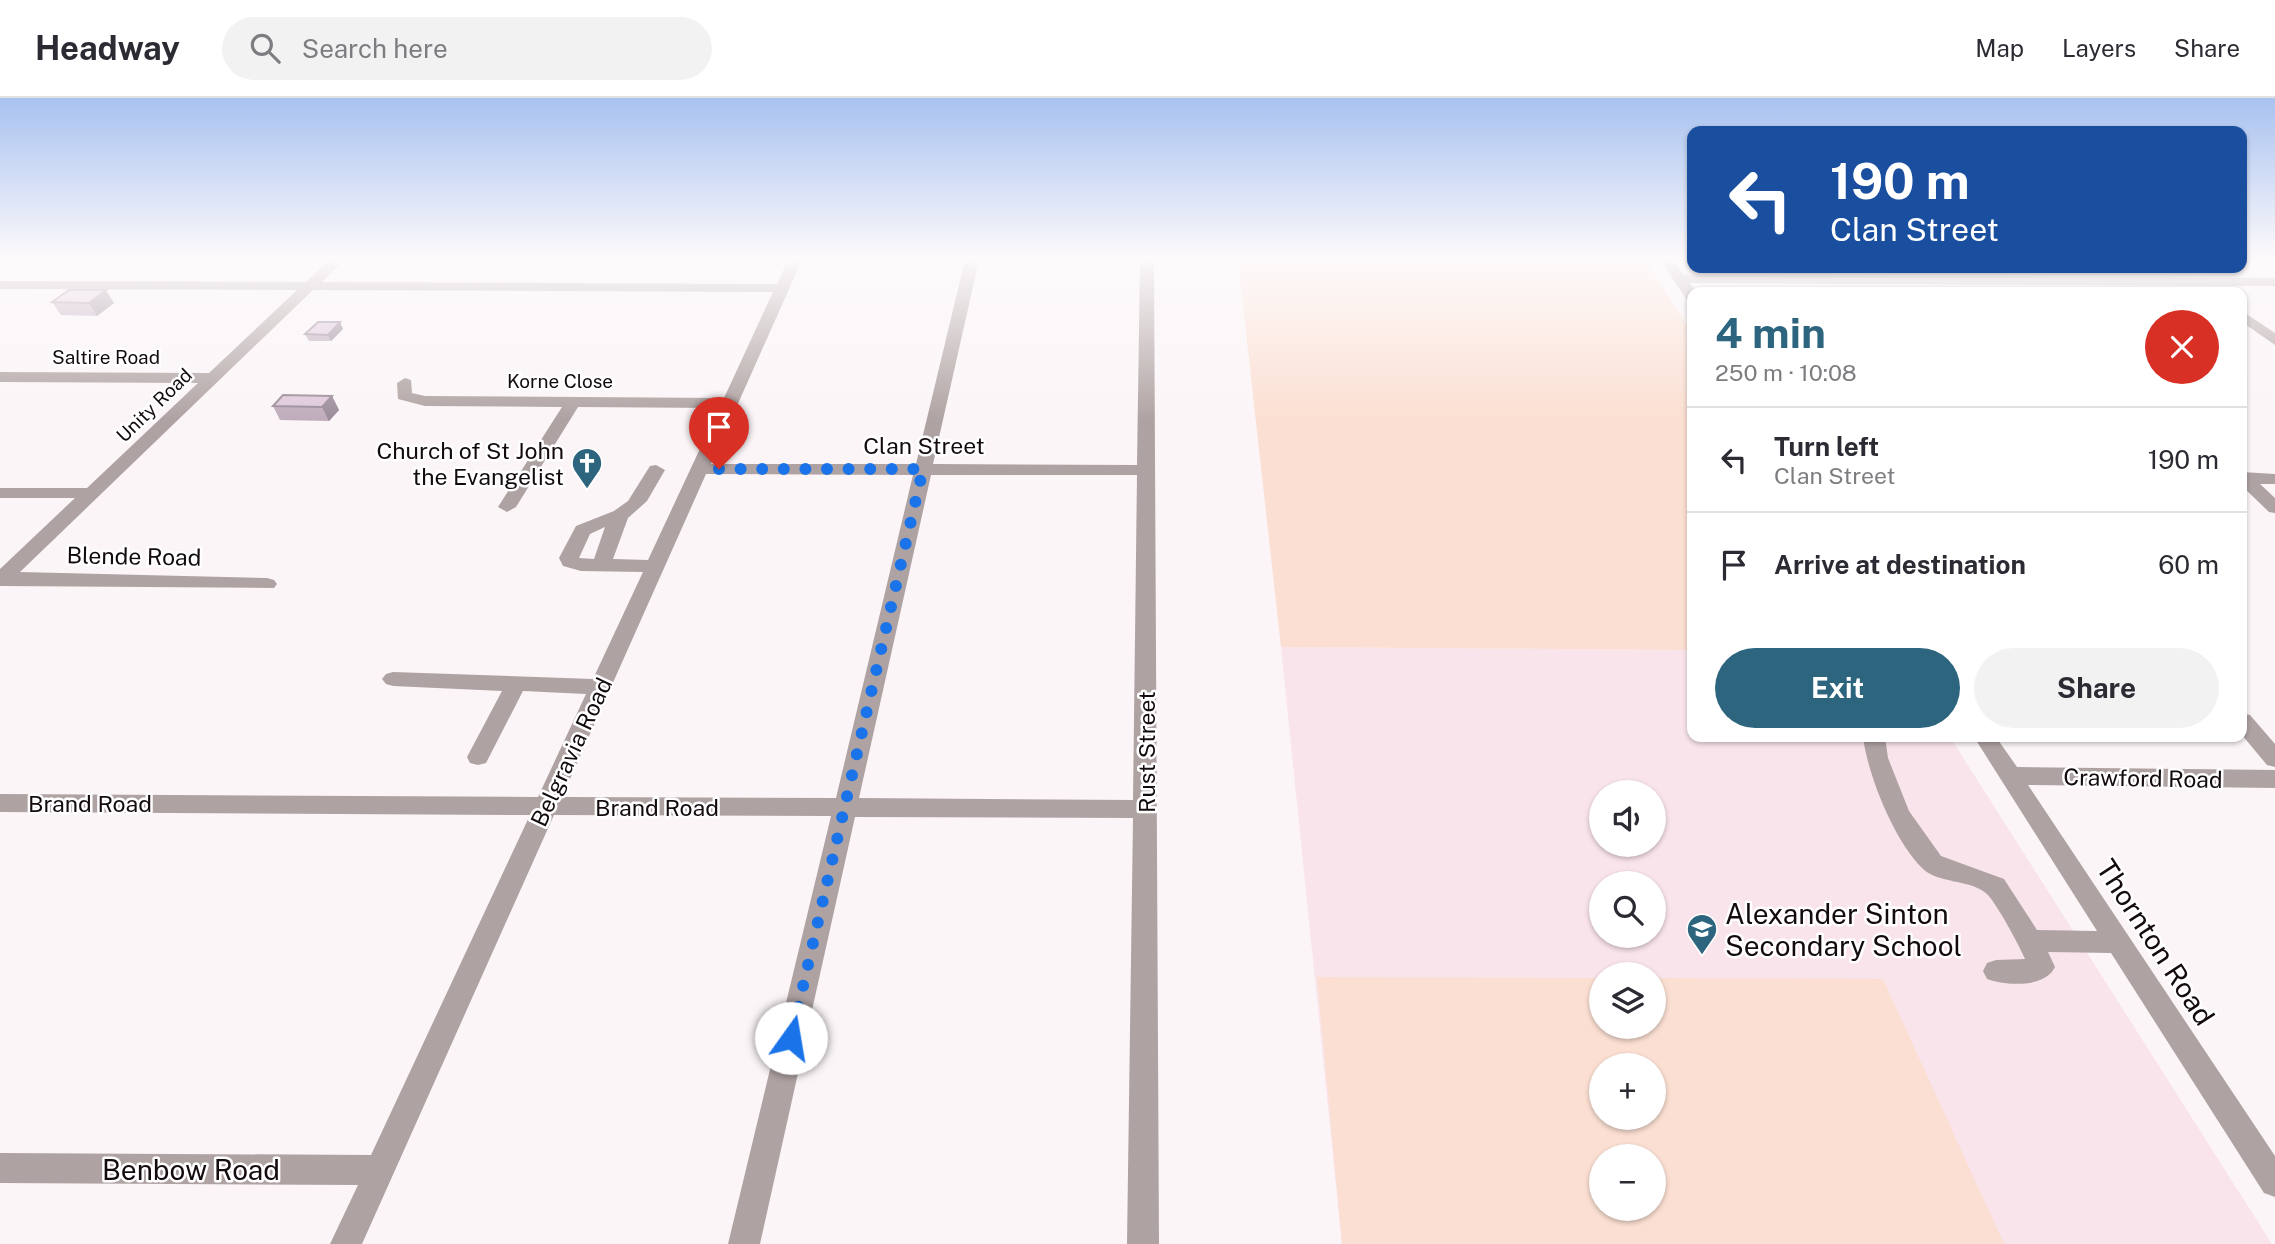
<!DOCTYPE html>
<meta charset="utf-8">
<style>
body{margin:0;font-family:"Public Sans",sans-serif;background:#f2f2f3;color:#2b2b33;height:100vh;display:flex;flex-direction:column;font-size:26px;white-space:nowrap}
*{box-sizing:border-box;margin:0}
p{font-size:23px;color:#7c7c81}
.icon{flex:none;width:38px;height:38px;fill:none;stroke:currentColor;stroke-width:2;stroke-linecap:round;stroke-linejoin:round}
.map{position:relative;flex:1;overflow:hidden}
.side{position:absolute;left:1687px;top:189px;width:560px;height:455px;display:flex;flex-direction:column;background:#fff;border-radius:14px;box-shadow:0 2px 5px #0004}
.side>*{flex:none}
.top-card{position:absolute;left:1687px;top:28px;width:560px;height:147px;border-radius:14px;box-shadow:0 2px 5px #0004;background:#1a4fa0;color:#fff;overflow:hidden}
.tools{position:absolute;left:1589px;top:682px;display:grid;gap:14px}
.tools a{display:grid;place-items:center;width:77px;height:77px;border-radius:50%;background:#fff;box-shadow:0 2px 5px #0004;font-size:35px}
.pin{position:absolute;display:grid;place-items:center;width:60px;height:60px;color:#fff;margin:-72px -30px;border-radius:50% 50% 50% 0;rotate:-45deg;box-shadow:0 0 7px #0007}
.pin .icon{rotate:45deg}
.me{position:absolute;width:77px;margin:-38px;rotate:13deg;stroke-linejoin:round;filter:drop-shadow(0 0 5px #0008)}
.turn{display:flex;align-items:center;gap:24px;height:147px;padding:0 28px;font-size:32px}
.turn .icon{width:91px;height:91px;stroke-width:2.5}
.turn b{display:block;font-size:49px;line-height:60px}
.round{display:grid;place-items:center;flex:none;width:74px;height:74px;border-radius:37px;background:#f2f2f3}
.summary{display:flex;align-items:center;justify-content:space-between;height:119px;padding:0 28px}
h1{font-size:42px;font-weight:700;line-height:52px;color:#2d657f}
.primary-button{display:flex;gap:14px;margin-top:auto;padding:14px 28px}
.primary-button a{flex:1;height:80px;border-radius:42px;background:#2d657f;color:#fff;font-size:28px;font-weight:700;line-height:80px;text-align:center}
.primary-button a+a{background:#f2f2f3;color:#2b2b33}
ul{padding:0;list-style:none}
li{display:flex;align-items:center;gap:21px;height:105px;padding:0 28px;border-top:2px solid #e1e1e2}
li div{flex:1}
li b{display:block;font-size:26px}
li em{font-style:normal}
header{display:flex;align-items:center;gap:42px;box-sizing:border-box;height:98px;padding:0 35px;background:#fff;border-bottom:2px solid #e1e1e2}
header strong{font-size:33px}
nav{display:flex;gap:38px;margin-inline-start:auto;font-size:24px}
.search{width:490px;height:63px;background:#f2f2f3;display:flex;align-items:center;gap:18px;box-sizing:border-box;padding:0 24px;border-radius:38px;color:#7c7c81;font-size:26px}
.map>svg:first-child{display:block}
.built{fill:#fae4eb;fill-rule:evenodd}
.green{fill:#fbdfd2;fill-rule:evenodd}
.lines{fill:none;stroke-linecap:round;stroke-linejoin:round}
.minor{fill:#afa2a2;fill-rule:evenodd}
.wall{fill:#bfacbc}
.shaded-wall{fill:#9b8c99}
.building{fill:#dec8db;stroke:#9b8c99;stroke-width:2}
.route{stroke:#1a73e8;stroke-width:12;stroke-dasharray:0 21.6}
.labels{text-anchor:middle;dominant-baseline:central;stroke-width:5;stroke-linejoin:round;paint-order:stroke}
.far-street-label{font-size:19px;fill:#140b0f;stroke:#fff}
.street-label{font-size:23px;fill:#140b0f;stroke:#fff}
.poi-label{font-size:23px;fill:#140b0f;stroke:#fff;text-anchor:end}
.near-poi-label{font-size:28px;fill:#140b0f;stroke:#fff;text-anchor:start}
.near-street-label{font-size:28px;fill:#140b0f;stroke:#fff}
</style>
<header>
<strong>Headway</strong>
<div class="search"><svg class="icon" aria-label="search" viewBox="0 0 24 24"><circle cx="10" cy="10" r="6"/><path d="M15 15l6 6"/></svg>Search here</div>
<nav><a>Map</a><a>Layers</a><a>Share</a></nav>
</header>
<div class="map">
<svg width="2275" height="1146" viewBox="0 0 2275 1146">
<rect width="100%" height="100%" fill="#fbf5f7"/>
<path class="built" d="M1677,162H1692V170H1829L1835,177H1687Z
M1281,549L1692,552V639H1950L2272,1146H1342ZM1601,695H1654V747H1601ZM1601,786H1654V838H1601ZM1601,877H1654V929H1601ZM1601,968H1654V1020H1601ZM1601,1059H1654V1111H1601Z"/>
<path class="green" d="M1238,162H1645L1692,235V552L1281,549Z
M1317,879L1601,880V929H1654V880L1883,881L2004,1146H1342ZM1601,968H1654V1020H1601ZM1601,1059H1654V1111H1601Z"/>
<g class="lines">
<path class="minor" d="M329,162H344L322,184L777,186L788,162H802L711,366H916L965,162H979L933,366L1137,367L1140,162H1154L1159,1146H1127L1133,720L855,719L760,1146H728L831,718L554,717L362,1146H330L358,1087L0,1085V1055L371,1057L530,717L0,714V696L538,699L586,596L523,593L486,665L478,667L470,665L467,659L502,593L393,588L386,586L382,581L386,576L393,574L593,581L643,474L581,473L563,468L559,460L576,428L614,413L628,403L650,368L656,367L665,372L647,403L628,420L613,461L648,462L719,310L578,309L516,409L507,414L498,409L562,309L425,308L398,301L397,285L405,280L411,282L412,295L425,298L724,300L773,194L313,192L20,474L267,480L274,482L277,486L274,490L0,488V471L75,400H0V390H87L198,285L0,284V274L209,275L297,192L0,191V183L306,184ZM706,376L913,377L836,700L562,699ZM931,377H1137L1133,702L859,700ZM605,429L594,461L579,460L590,436Z
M1660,162H1674L1684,177L2275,180V188L1690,185L1696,194H1692V203L1687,202Z
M2242,213L2275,235V247L2242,224Z
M2242,374L2275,376V386H2260L2275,400V415L2269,414L2242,388Z
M2242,615L2250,617L2275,646V669L2267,667L2242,637Z
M1863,639H1885L1888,660L1909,713L1941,758L2004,781L2037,832L2097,833L1974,639H1996L2017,669L2275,672V690L2028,687L2275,1058V1099L2264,1095L2111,855L2048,854L2055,869C2045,890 2006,888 1987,881L1983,873L1987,865L1996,862L2025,861C2019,847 1997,806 1987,796C1971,781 1937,786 1922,770C1894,742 1868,678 1863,639Z"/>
</g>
<path class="wall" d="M52,204L114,205L97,218L61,217Z
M340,224L343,231L331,243H309L305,236Z
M332,298L339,312L329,323L280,322L273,308Z"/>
<path class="shaded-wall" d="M106,192L114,205L97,218L89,205Z
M340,224L343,231L331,243L328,237Z
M332,298L339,312L329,323L322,309Z"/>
<path class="building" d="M69,192H106L89,205L52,204Z
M318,224H340L328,237L305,236Z
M283,297L332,298L322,309L273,308Z"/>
<linearGradient id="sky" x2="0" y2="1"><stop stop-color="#a8c2f0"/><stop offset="0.5" stop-color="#fdfafb"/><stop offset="1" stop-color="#fdfafb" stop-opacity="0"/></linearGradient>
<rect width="2275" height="322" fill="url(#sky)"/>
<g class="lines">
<path class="route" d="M719,371H923L791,940"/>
</g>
<defs>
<g id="church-pin" transform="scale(1.575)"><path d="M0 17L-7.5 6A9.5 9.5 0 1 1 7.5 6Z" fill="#2d657f" stroke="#fff"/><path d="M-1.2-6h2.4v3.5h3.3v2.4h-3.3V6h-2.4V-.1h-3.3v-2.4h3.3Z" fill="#fff"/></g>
<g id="school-pin" transform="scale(1.575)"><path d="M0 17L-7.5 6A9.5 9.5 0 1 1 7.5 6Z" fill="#2d657f" stroke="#fff"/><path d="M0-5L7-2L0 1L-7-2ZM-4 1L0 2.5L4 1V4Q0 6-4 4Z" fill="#fff"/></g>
</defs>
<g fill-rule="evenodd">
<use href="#church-pin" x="587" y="365"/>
<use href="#school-pin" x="1702" y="831"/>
</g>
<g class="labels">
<g class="far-street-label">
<text x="106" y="259">Saltire Road</text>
<text x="560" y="283">Korne Close</text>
<text transform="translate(154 307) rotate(-44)">Unity Road</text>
</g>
<g class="street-label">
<text x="924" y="347">Clan Street</text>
<text transform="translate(134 458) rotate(1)">Blende Road</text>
<text transform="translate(571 654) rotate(-65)">Belgravia Road</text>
<text transform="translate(1146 654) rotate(-90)">Rust Street</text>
<text transform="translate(2143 680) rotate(1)">Crawford Road</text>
<text x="90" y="705">Brand Road</text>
<text x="657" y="709">Brand Road</text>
</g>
<g class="poi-label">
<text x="564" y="352">Church of St John<tspan x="564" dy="26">the Evangelist</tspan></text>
</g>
<g class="near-poi-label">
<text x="1725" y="815">Alexander Sinton<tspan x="1725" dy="32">Secondary School</tspan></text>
</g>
<g class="near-street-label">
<text transform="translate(2156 844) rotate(57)">Thornton Road</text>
<text x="191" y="1071">Benbow Road</text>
</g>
</g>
</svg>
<div class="tools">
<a><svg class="icon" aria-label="sound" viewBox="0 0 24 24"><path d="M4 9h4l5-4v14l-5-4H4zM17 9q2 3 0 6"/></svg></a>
<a><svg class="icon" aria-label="search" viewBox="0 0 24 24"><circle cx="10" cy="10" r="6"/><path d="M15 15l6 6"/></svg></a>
<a><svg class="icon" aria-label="layers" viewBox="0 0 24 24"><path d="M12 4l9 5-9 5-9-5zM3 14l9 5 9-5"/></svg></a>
<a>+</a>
<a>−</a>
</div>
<div class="pin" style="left:719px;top:371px;background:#d93025"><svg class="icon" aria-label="arrive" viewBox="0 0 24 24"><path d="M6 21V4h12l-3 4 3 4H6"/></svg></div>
<svg class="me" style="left:791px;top:940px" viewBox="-20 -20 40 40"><circle r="19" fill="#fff"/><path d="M0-13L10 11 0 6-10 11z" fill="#1a73e8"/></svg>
<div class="top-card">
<div class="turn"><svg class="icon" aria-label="left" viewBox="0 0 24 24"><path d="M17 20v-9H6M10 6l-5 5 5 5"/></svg><div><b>190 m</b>Clan Street</div></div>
</div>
<section class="side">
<div class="summary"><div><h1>4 min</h1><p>250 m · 10:08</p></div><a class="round" style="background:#d93025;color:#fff"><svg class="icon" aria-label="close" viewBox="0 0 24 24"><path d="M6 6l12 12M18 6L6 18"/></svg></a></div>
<ul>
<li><svg class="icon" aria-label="left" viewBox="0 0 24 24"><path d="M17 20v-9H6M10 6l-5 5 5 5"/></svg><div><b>Turn left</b><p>Clan Street</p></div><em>190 m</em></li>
<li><svg class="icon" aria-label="arrive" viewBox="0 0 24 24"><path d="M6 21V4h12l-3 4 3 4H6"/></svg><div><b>Arrive at destination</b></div><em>60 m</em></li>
</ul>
<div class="primary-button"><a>Exit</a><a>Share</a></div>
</section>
</div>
